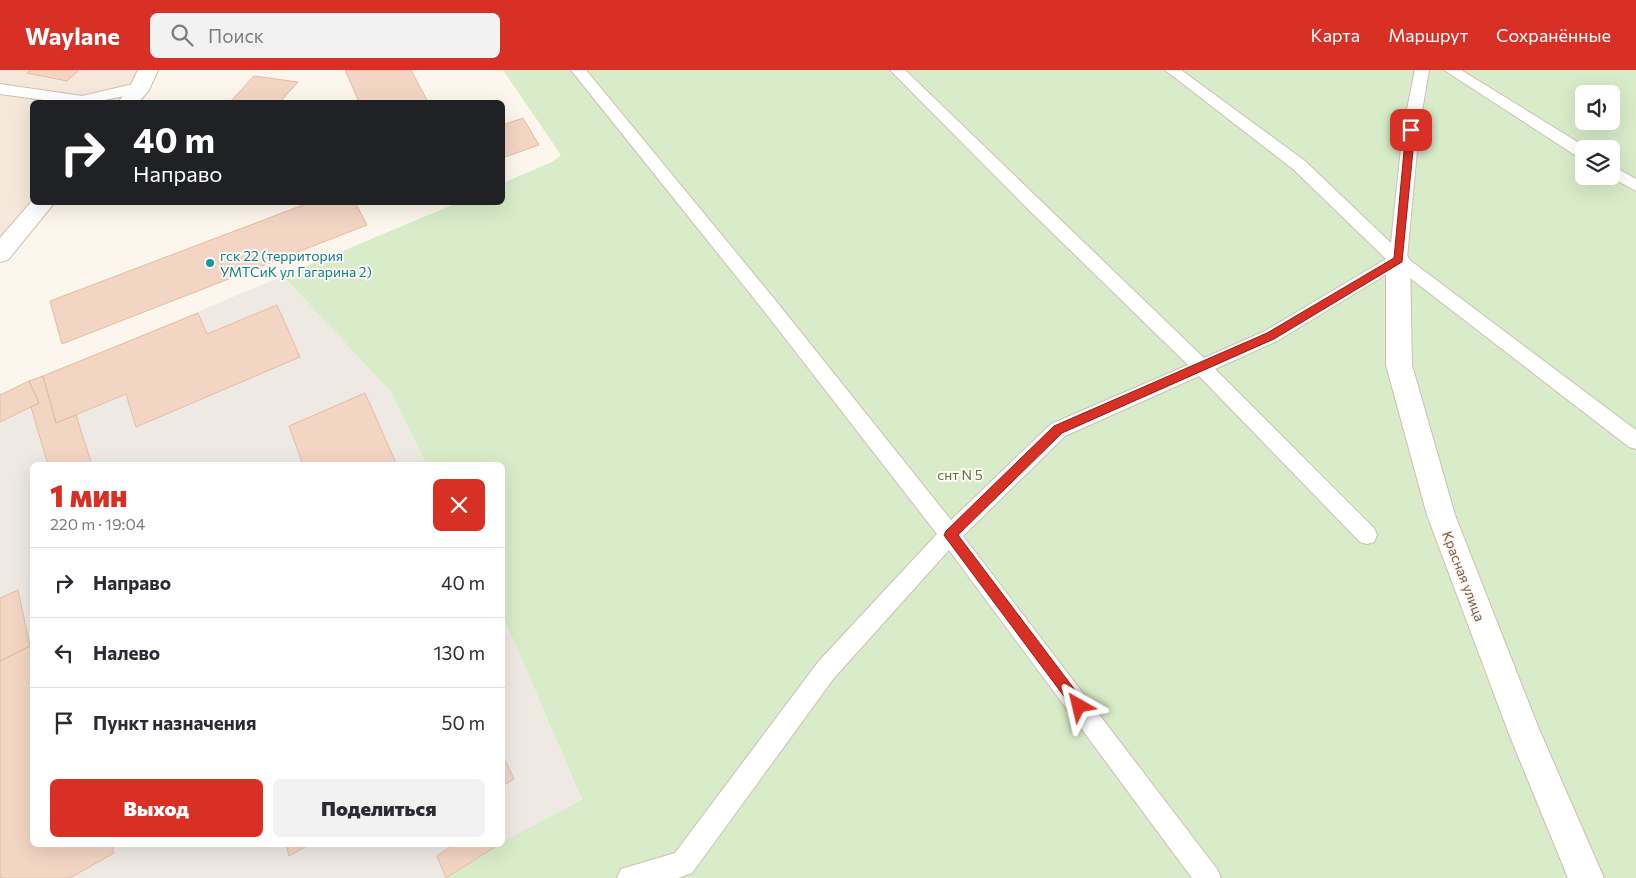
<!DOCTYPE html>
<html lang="ru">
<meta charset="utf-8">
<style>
body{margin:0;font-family:Commissioner,sans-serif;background:#f2f2f3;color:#2b2b33;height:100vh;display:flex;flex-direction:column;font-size:19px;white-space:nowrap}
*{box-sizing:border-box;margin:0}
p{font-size:16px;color:#7c7c81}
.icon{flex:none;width:28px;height:28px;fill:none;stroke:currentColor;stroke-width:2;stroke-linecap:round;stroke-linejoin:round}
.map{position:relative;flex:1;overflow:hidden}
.sheet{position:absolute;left:30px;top:392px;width:475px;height:385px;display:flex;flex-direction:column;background:#fff;border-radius:8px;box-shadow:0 5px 20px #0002}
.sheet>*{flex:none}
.hud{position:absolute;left:30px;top:30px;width:475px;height:105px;border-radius:8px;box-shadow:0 5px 20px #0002;background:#202124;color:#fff;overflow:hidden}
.buttons{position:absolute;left:1575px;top:15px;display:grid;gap:10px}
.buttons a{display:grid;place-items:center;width:45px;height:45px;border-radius:8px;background:#fff;box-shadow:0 5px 20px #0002;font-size:25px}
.pin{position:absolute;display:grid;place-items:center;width:42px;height:42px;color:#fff;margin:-21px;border-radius:10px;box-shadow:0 2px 8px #0006}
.me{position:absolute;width:55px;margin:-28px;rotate:323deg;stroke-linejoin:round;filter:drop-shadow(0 0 4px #0008)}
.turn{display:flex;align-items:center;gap:18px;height:105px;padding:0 20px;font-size:22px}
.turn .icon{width:65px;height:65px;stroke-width:2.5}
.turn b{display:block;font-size:35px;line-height:42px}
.round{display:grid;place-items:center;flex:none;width:52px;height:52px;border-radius:8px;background:#f2f2f3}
.overview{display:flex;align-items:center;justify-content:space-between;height:85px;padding:0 20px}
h1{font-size:30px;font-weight:800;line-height:38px;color:#d93025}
.action{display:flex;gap:10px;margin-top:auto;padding:10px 20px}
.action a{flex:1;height:58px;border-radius:8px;background:#d93025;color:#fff;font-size:20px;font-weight:800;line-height:58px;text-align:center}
.action a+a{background:#f2f2f3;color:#2b2b33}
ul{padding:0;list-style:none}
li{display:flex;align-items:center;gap:15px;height:70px;padding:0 20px;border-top:1px solid #e1e1e2}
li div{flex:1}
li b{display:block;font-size:19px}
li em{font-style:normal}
header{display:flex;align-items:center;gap:30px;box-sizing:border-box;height:70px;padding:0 25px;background:#d93025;color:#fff}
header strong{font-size:24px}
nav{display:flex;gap:28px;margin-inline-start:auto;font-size:18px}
.search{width:350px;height:45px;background:#f2f2f3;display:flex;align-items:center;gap:12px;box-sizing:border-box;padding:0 18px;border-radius:8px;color:#7c7c81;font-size:19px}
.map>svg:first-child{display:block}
.residential{fill:#f5e8da}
.industrial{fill:#efe9e4}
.green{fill:#d8ecc9;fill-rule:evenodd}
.building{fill:#f3d5c3;stroke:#e6bba3}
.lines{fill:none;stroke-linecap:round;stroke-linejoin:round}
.lane-casing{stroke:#d1beb0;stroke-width:2}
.street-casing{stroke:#d1beb0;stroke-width:2}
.lane{fill:#fff;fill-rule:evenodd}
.street{fill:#fff;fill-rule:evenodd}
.route{fill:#d93025;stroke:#8d1f18}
.culture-dot{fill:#0f9aa8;stroke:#fffaf3;stroke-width:2}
.labels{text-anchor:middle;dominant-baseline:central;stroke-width:4;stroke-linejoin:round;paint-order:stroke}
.culture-label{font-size:14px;fill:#0d838f;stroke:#fffaf3;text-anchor:start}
.park-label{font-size:14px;fill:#537a41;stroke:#fffaf3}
.street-label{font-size:14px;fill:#7a5c4d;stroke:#fffaf3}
</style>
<header>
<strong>Waylane</strong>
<div class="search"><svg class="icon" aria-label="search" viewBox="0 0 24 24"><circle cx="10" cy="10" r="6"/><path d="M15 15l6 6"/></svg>Поиск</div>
<nav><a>Карта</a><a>Маршрут</a><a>Сохранённые</a></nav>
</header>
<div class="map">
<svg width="1636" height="808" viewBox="0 0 1636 808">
<rect width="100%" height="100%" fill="#fdf6ec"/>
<path class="residential" d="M0,0H148L139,20L128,32H32V132L0,184Z"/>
<path class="industrial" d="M283,206L391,322L427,395H32V775H498L447,808H0V325Z
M502,548L516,576L582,731L503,772Z"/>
<path class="green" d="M503,0H1636V808H447L498,775H502L503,772L506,770L582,730L516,576L503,548L502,395H427L391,322L283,206L457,133L502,132L503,113L552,92L561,85ZM1584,24H1611V51H1584ZM1584,79H1611V106H1584Z"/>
<path class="building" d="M30,0H79L67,11L27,3Z
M345,0H411L428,32H359Z
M254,6L298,12L280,32H230Z
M523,48L539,75L502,88V55Z
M311,132H355L367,155L62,274L50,231Z
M277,235L300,287L136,357L126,324L56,353L43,306L198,243L207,264Z
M43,306L56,353L76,345L92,395H48L31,337L39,333L29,311Z
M29,311L39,333L0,352V325Z
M365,323L396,393L393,395H303L289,356Z
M18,520L30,576L0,591V528Z
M32,575V775H112L114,783L70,808H1L0,804V591Z
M502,684L514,709L502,716Z
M286,775H309L289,786Z
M453,775H498L446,808L437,786Z"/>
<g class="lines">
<g class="lane-casing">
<path id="lane" d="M571,0H586L776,231L951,450L1051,354L1188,295L1030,141L890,0H905L1204,288L1265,261L1386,189L1293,99L1165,0H1181L1305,91L1391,173L1403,59L1415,0H1429L1419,59L1407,188L1636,360V379L1629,377L1397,198L1277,271L1215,299L1374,458L1377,465L1374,472L1367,474L1360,472L1199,306L1065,366L963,466L1217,799L1221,808H1192L949,480L834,608L692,803L678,808H617L621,799L675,783L818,592L937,464L764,241Z
M1444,0H1461L1589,79H1584V88L1578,87Z
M0,14L82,26L129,15L144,17L146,20L144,23L129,25L95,32H59L0,24Z
M1611,95L1636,109V121L1609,106H1611Z"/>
</g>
<g class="street-casing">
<path id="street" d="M138,0H158L149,20L139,32H118L130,17Z
M32,131V132H55L8,190L0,192V168Z
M1398,182L1406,184L1410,190L1412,295L1455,445L1539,659L1604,808H1568L1509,664L1427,445L1386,295V190L1390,184Z"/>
</g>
<use href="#lane" class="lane"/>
<use href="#street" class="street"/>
</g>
<path class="route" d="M1411,57L1415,60L1402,192L1274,269L1062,363L958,465L1084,632L1086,636L1084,641L1079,643L1075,641L946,468L944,465L946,461L1054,356L1267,263L1394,188L1406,60Z"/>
<circle class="culture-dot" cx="210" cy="193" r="5"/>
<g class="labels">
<g class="culture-label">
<text x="220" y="185">гск 22 (территория<tspan x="220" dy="16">УМТСиК ул Гагарина 2)</tspan></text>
</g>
<g class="park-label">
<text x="960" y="404">снт N 5</text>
</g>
<g class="street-label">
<text transform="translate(1464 506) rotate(69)">Красная улица</text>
</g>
</g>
</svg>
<div class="buttons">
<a><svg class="icon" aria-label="sound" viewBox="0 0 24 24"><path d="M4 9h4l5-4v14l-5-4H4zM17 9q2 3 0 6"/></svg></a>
<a><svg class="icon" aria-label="layers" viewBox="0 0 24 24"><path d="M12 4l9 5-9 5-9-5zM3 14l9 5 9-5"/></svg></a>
</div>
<div class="pin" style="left:1411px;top:60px;background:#d93025"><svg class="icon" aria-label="arrive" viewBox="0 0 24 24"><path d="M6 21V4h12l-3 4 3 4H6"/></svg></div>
<svg class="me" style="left:1079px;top:636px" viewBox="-20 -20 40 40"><path d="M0-17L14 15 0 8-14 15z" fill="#d93025" stroke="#fff" stroke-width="4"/></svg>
<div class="hud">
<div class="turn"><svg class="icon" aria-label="right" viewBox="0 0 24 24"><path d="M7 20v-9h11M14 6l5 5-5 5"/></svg><div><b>40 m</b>Направо</div></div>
</div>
<section class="sheet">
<div class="overview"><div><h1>1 мин</h1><p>220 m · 19:04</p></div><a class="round" style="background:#d93025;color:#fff"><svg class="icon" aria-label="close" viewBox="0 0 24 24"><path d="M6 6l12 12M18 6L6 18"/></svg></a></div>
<ul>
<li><svg class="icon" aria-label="right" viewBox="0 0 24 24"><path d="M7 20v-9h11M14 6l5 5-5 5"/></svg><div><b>Направо</b></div><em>40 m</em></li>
<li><svg class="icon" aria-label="left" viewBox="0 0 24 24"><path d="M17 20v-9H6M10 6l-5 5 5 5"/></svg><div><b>Налево</b></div><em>130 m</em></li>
<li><svg class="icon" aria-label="arrive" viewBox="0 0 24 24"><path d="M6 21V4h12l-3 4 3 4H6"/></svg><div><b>Пункт назначения</b></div><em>50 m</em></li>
</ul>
<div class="action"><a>Выход</a><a>Поделиться</a></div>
</section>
</div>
